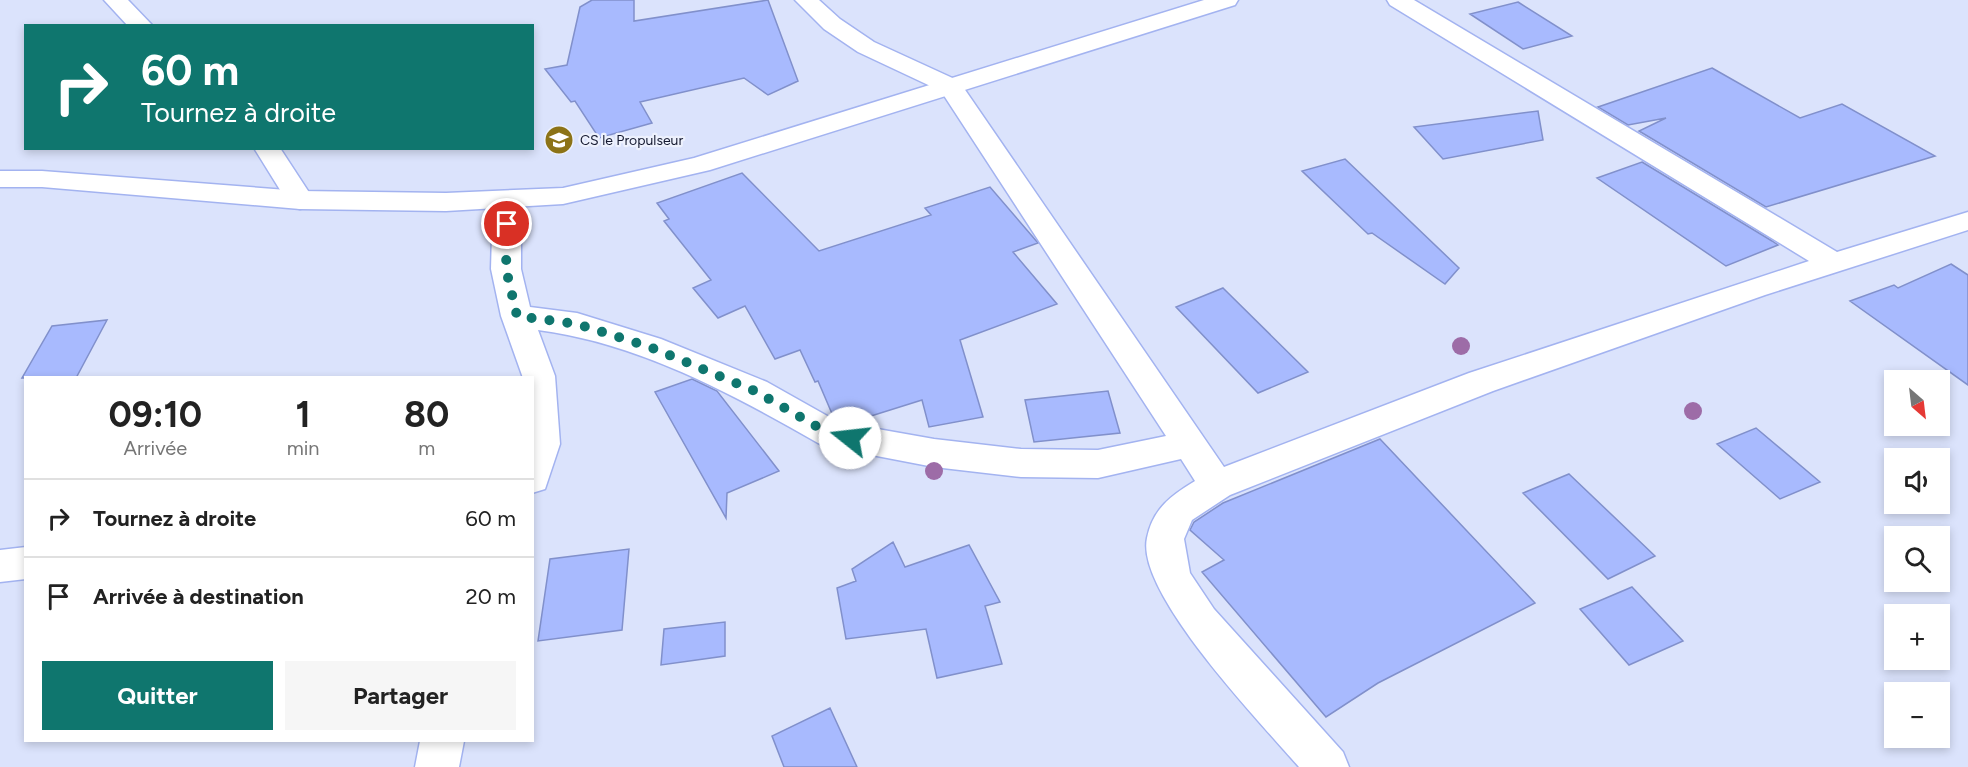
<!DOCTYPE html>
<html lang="fr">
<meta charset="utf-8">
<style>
body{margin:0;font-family:Figtree,sans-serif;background:#f6f6f6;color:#222;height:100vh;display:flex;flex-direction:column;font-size:22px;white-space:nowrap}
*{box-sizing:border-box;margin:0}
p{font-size:20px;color:#767676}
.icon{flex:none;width:33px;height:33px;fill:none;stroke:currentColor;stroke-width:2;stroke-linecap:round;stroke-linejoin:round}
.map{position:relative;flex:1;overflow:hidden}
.panel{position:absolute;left:24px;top:376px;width:510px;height:366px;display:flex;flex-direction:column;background:#fff;border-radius:0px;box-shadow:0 3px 9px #0003}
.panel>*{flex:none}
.top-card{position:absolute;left:24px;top:24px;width:510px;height:126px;border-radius:0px;box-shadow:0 3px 9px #0003;background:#0f766e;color:#fff;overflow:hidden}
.needle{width:39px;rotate:152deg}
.buttons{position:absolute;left:1884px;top:370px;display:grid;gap:12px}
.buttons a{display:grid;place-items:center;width:66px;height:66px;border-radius:0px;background:#fff;box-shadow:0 3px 9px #0003;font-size:30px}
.pin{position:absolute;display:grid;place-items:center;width:51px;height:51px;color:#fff;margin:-26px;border:3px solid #fff;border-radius:50%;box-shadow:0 2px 6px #0007}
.me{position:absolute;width:66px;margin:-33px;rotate:286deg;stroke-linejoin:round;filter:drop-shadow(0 0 4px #0008)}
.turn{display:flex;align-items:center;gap:21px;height:126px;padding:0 18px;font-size:27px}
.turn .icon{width:78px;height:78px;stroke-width:2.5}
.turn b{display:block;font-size:42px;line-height:51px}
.eta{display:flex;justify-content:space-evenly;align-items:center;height:102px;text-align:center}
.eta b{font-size:36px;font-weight:700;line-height:42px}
.button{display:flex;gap:12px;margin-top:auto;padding:12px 18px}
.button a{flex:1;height:69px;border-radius:0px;background:#0f766e;color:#fff;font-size:24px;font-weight:700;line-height:69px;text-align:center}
.button a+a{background:#f6f6f6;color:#222}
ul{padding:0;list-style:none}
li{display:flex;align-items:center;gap:18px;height:78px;padding:0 18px;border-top:2px solid #e0e0e0}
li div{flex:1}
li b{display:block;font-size:22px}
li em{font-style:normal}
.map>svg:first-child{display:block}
.building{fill:#a8bafe;stroke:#8190cb;stroke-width:1.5}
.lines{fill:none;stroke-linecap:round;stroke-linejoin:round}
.street-casing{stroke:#a3b3f0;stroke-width:3}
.secondary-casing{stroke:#a3b3f0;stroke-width:3}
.street{fill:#fff;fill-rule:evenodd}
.secondary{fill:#fff;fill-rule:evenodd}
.tree{fill:#9d6ca7}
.route{stroke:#0f766e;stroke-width:10;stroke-dasharray:0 18}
.labels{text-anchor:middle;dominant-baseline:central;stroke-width:4.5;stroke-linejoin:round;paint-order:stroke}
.far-poi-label{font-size:14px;fill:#13182f;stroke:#edf1fd;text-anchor:start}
</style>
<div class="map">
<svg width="1968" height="767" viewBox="0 0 1968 767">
<rect width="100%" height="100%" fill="#dbe3fc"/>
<path class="building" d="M592,0H634V21L768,0L798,81L768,95L744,78L640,102L652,123L599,138L575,101L571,102L545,69L567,65L580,7Z
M1518,2L1572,36L1523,49L1470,14Z
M1712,68L1800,118L1842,104L1935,156L1766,207L1639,131L1666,118L1628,125L1598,107Z
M1538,111L1543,140L1443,159L1414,127Z
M1345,159L1459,268L1445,284L1372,233L1368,234L1302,171Z
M1642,162L1772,241L1778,245L1726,266L1597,178Z
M742,173L819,251L931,215L925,208L990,187L1038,243L1013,252L1057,304L960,340L983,417L929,427L922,400L852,422L839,420L833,416L818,381L815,382L800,350L775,359L745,306L718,318L693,288L711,280L664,221L669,219L657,203Z
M1951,264L1968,275V385L1850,301L1894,285L1898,288Z
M1223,288L1308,372L1258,393L1176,307Z
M107,320L76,378H22L52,326Z
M692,379L717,391L779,471L727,493L726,518L655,392Z
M1108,391L1120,433L1034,442L1025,400Z
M1756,428L1820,482L1780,499L1717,444Z
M1380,439L1535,603L1378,683L1326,717L1202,572L1224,560L1190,530L1194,522L1223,503Z
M1569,474L1655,556L1608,579L1523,493Z
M893,542L905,567L969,545L1000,602L985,606L1002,664L937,678L926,629L846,639L837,588L856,581L852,569Z
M629,549L622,630L538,641L550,559Z
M1632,587L1683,641L1629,665L1580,609Z
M725,622V656L661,665L664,629Z
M830,708L857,767H784L772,736Z"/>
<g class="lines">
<g class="street-casing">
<path id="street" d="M104,0H128L153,26H128Z
M795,0H819L840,19L874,42L959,81L1224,467L1469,373L1809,261L1390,5L1387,0H1414L1837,252L1968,212V230L1765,295L1493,391L1230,495L1192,520L1184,539L1190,573L1214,609L1343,752L1349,767H1299C1262,724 1135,593 1147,538C1153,508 1172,495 1195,481L1181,459L1098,478L1021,477L934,467L830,447L818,443C731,393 638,343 538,330L555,376L560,444L545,489L532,493V378H523L501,316L491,269L493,200L497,194L507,191L517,194L521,200V269L530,307L577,313L661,339L767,382L838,422L934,439L1021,449L1098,450L1166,436L941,91L858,52L824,29Z
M254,148H280L314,200L310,206L300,209L290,206Z
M26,547V579L0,582V550Z
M420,741H464L459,767H415Z"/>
</g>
<g class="secondary-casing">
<path id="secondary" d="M1204,0H1238L1235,5L710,170L563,204L446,211L300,209L42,187H0V171H42L300,191L446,193L563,188L694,158Z"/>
</g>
<use href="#street" class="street"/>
<use href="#secondary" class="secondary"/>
</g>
<g class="tree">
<circle cx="1461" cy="346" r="9"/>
<circle cx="1693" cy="411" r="9"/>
<circle cx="934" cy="471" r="9"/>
</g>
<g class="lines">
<path class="route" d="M507,224L506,269L517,316L577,324L650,347L755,391L830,434L850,438"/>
</g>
<defs>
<g id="school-disc" transform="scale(1.5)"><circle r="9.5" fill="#8c7317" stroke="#edf1fd"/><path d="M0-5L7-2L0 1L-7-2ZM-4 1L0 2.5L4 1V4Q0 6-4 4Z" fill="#fff"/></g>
</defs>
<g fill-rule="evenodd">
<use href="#school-disc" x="559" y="140"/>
</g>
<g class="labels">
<g class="far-poi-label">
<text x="580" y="140">CS le Propulseur</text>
</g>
</g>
</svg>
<div class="buttons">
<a><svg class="needle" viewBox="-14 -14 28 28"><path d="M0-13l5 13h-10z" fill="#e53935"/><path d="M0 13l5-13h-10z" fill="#767676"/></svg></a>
<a><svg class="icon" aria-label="sound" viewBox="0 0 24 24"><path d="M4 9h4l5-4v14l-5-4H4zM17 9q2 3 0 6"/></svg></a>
<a><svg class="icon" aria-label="search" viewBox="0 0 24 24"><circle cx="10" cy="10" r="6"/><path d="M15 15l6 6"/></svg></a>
<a>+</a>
<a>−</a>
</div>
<div class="pin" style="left:507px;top:224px;background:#d93025"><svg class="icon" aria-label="arrive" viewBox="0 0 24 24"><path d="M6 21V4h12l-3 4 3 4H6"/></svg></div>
<svg class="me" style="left:850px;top:438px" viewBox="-20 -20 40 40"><circle r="19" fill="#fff"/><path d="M0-13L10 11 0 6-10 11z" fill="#0f766e"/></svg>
<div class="top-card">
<div class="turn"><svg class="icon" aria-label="right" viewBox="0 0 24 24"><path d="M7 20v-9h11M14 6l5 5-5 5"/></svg><div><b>60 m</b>Tournez à droite</div></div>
</div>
<section class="panel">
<div class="eta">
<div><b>09:10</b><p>Arrivée</p></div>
<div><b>1</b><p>min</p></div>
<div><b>80</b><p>m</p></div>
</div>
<ul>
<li><svg class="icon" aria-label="right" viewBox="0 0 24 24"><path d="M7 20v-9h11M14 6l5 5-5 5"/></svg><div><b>Tournez à droite</b></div><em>60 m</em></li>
<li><svg class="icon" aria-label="arrive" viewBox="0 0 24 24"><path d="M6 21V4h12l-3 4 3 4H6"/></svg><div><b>Arrivée à destination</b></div><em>20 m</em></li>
</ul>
<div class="button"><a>Quitter</a><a>Partager</a></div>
</section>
</div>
